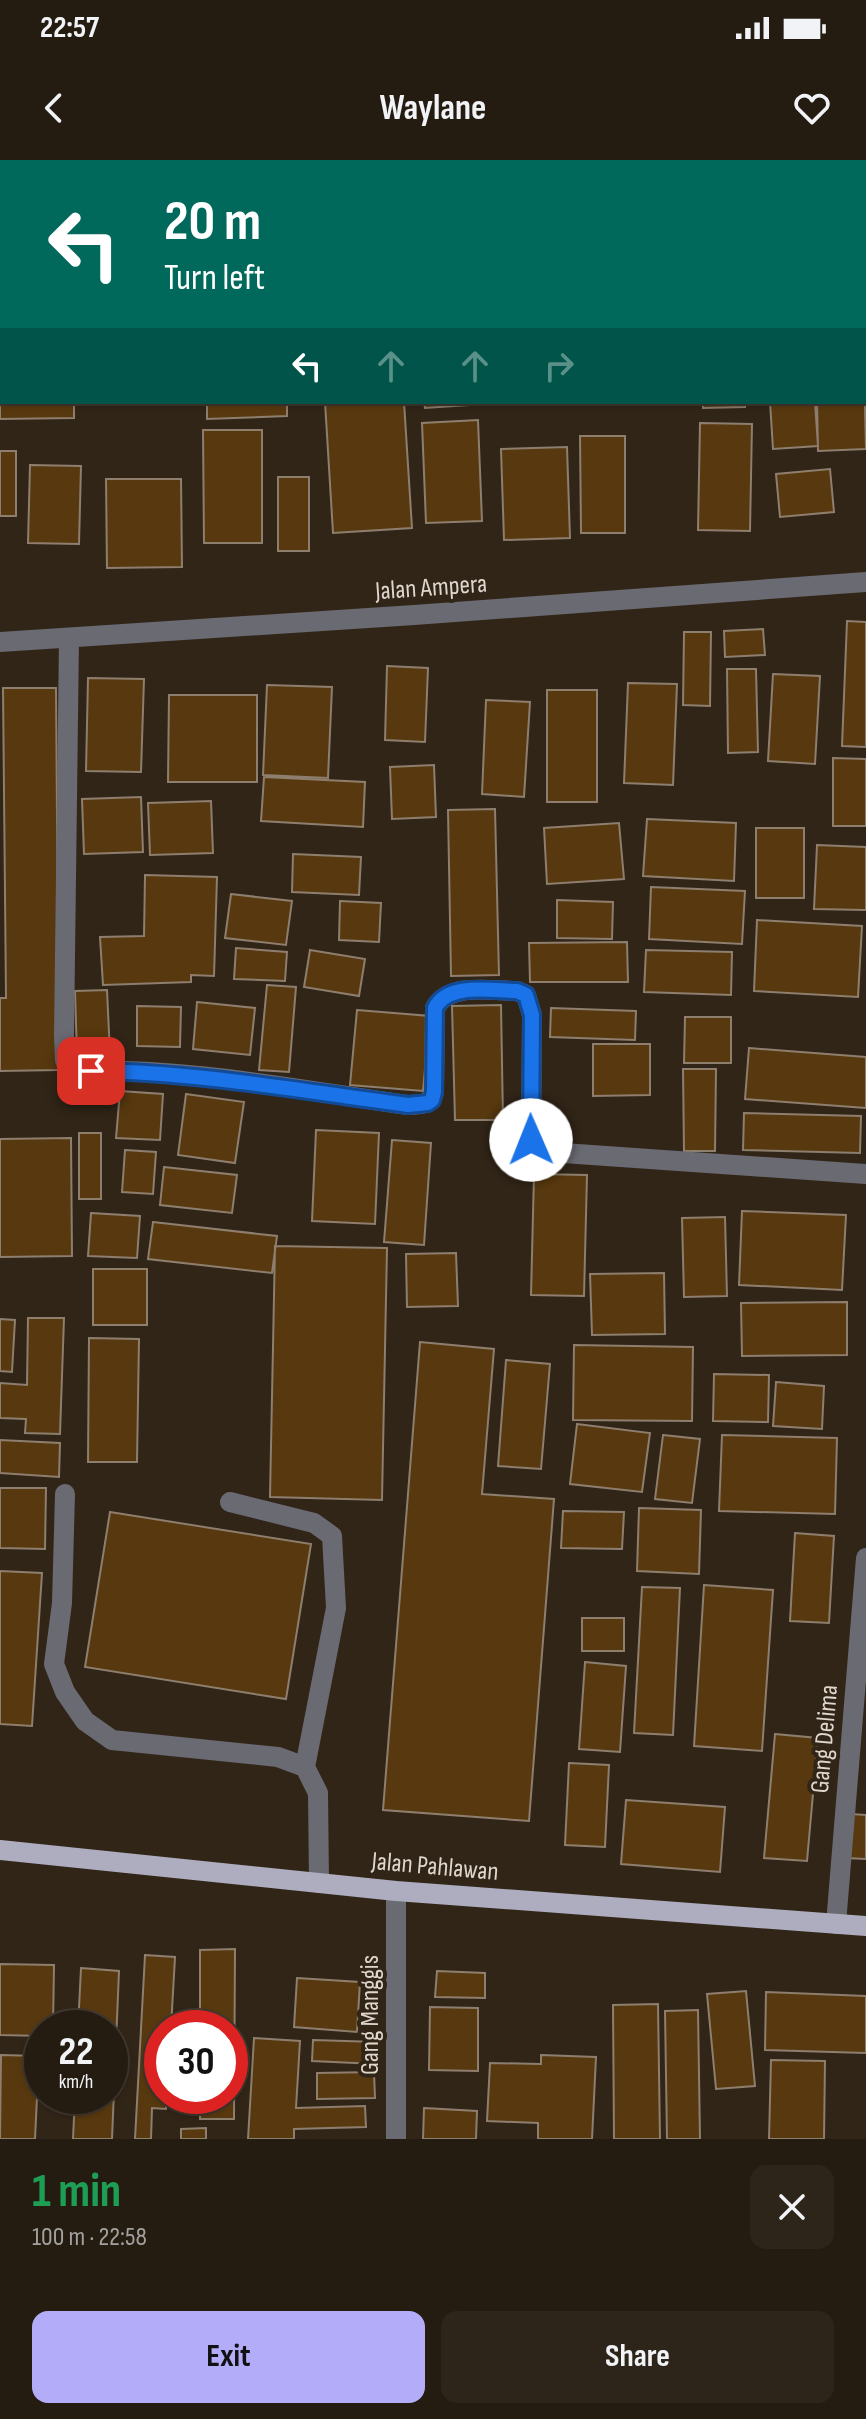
<!DOCTYPE html>
<meta charset="utf-8">
<style>
body{margin:0;font-family:"Sofia Sans Condensed",sans-serif;background:#2d251a;color:#f1f3f6;height:100vh;display:flex;flex-direction:column;font-size:30px;white-space:nowrap}
*{box-sizing:border-box;margin:0}
p{font-size:26px;color:#a3a19f}
.icon{flex:none;width:44px;height:44px;fill:none;stroke:currentColor;stroke-width:2;stroke-linecap:round;stroke-linejoin:round}
.map{position:relative;height:1979px;overflow:hidden}
.sheet{display:flex;flex-direction:column;background:#251c11;flex:1}
.sheet>*{flex:none}
.guide{position:absolute;left:0px;top:0px;width:866px;height:244px;box-shadow:0 2px 6px #0004,0 0 0 2px #423a31;background:#00695c;color:#fff;overflow:hidden}
.speed{position:absolute;left:24px;top:1850px;display:flex;gap:16px;font-size:40px;font-weight:700;text-align:center}
.speed>*{display:grid;place-content:center;width:104px;height:104px;border-radius:50%;background:#251c11;box-shadow:0 2px 6px #0004,0 0 0 2px #423a31;line-height:1}
.speed small{font-size:20px;font-weight:400}
.speed .limit{border:12px solid #d22;background:#fff;color:#111}
.pin{position:absolute;display:grid;place-items:center;width:68px;height:68px;color:#fff;margin:-34px;border-radius:16px;box-shadow:0 4px 12px #0006}
.me{position:absolute;width:88px;margin:-44px;rotate:359deg;stroke-linejoin:round;filter:drop-shadow(0 0 6px #0008)}
.turn{display:flex;align-items:center;gap:28px;height:168px;padding:0 32px;font-size:36px}
.turn .icon{width:104px;height:104px;stroke-width:2.5}
.turn b{display:block;font-size:56px;line-height:68px}
.lanes{display:flex;align-items:center;height:76px;padding:0 32px;background:#0003;justify-content:center;gap:40px;direction:ltr}
.lanes .off{opacity:.35}
.round{display:grid;place-items:center;flex:none;width:84px;height:84px;border-radius:16px;background:#2d251a}
.headline{display:flex;align-items:center;justify-content:space-between;height:136px;padding:0 32px}
h1{font-size:48px;font-weight:700;line-height:60px;color:#1e9e55}
.cta{display:flex;gap:16px;margin-top:auto;padding:16px 32px}
.cta a{flex:1;height:92px;border-radius:16px;background:#b3adf9;color:#111;font-size:32px;font-weight:700;line-height:92px;text-align:center}
.cta a+a{background:#2d251a;color:#f1f3f6}
.status{display:flex;justify-content:space-between;align-items:center;height:56px;padding:0 40px;background:#251c11;direction:ltr}
.status svg{height:22px;fill:currentColor}
header{display:flex;justify-content:space-between;align-items:center;height:104px;padding:0 32px;background:#251c11;font-size:36px;font-weight:700}
.map>svg:first-child{display:block}
.building{fill:#58390f;stroke:#8d7e6e;stroke-width:2}
.lines{fill:none;stroke-linecap:round;stroke-linejoin:round}
.minor{stroke:#6a6a73;stroke-width:20}
.major{stroke:#adadbf;stroke-width:20}
.route-casing{stroke:#114b97;stroke-width:20}
.route{stroke:#1a73e8;stroke-width:14}
.labels{text-anchor:middle;dominant-baseline:central;stroke-width:8;stroke-linejoin:round;paint-order:stroke}
.street-label{font-size:26px;fill:#dfd6cd;stroke:#312517}
</style>
<div class="status"><b>22:57</b><svg viewBox="0 0 49 12"><path d="M0 12V9h3v3zM5 12V6h3v6zM10 12V3h3v9zM15 12V0h3v12zM26 1h20v11H26zM47 4h2v5h-2z"/></svg></div>
<header><svg class="icon" aria-label="back" viewBox="0 0 24 24"><path d="M15 5l-7 7 7 7"/></svg>Waylane<svg class="icon" aria-label="heart" viewBox="0 0 24 24"><path d="M12 20l-8-8c-3-5 5-10 8-4 3-6 11-1 8 4z"/></svg></header>
<div class="map">
<svg width="866" height="1979" viewBox="0 0 866 1979">
<rect width="100%" height="100%" fill="#312517"/>
<path class="building" d="M141,0H206V2H141Z
M236,0H306V2H236Z
M364,0H418V2H364Z
M501,0H559V2H501Z
M575,0H631V2H575Z
M864,36H866L865,102L864,70Z
M0,190H2V242H74V258L0,259Z
M864,206L866,289L818,291L817,242H864Z
M207,242H287V256L207,259Z
M325,242H404L412,368L333,373Z
M424,242H469V245L425,248Z
M703,242H745V247L703,248Z
M770,242H815L818,286L773,289Z
M478,260L482,361L426,363L422,263Z
M700,263L752,264L750,371L698,370Z
M203,270H262V383H204Z
M580,276H625V373H581Z
M567,287L570,378L504,380L501,289Z
M0,291H16V356H0Z
M30,305L81,306L79,384L28,383Z
M830,309L834,352L780,357L776,314Z
M278,317H309V391H278Z
M106,319H181L182,407L107,408Z
M847,461L866,462V587L842,586Z
M763,469L765,495L725,497L724,471Z
M684,472H711L710,546L683,545Z
M387,506L428,508L425,582L385,580Z
M727,509H756L758,592L728,593Z
M773,514L820,516L815,604L768,601Z
M88,518L144,519L141,612L86,611Z
M628,523L677,524L673,625L624,623Z
M267,525L332,527L328,618L263,615Z
M3,528H56L59,910L0,911V838H6Z
M547,530H597V642H547Z
M169,535H257V622H168Z
M486,540L530,542L524,637L482,634Z
M833,598L866,599V666H833Z
M434,605L436,657L392,659L390,607Z
M264,617L365,622L363,667L261,661Z
M141,637L143,692L84,694L82,639Z
M211,641L213,693L150,695L148,643Z
M495,649L499,815L451,816L448,650Z
M647,659L736,663L734,721L643,716Z
M619,663L624,719L547,724L544,668Z
M756,668H804V738H756Z
M817,685L866,687V750L814,749Z
M293,694L361,697L359,735L292,732Z
M145,715L217,717L214,816L191,815V822L103,825L100,777L144,776Z
M651,727L745,731L742,784L649,779Z
M231,734L292,741L286,785L225,778Z
M557,740L613,742L612,779L557,778Z
M340,741L381,743L379,782L339,780Z
M757,760L862,766L858,837L754,831Z
M627,782L628,822H530L529,783Z
M236,788L287,792L285,821L234,819Z
M310,790L365,799L359,836L304,827Z
M646,790L732,792L731,835L644,832Z
M267,825L296,827L289,912L259,910Z
M107,830L110,894L77,895L75,831Z
M197,842L255,848L250,895L193,889Z
M501,845L503,960H455L452,846Z
M137,846L181,847L180,887L137,886Z
M551,848L636,851L635,880L550,877Z
M357,850L430,856L423,931L350,925Z
M685,857H731V903H684Z
M593,884H650V935L593,936Z
M749,888L866,897V948L745,939Z
M683,909H716L715,991H684Z
M120,931L163,934L160,980L116,978Z
M186,934L244,942L235,1003L178,995Z
M744,953L861,956L860,993L743,990Z
M316,970L379,973L375,1064L312,1061Z
M79,973H101V1039H79Z
M71,978L72,1096L0,1097V979Z
M392,980L431,983L424,1085L384,1082Z
M125,990L156,992L153,1034L122,1032Z
M164,1007L237,1015L232,1053L160,1045Z
M534,1014L587,1015L584,1136L531,1135Z
M742,1051L846,1055L842,1130L739,1125Z
M91,1053L140,1056L137,1098L88,1096Z
M725,1057L727,1136L684,1137L682,1058Z
M153,1062L277,1076L272,1113L148,1099Z
M275,1086L387,1088L382,1340L270,1337Z
M456,1093L458,1146L407,1147L406,1094Z
M93,1109H147V1165H93Z
M664,1113L665,1174L592,1175L590,1114Z
M847,1142V1195L742,1196L741,1143Z
M28,1158H64L60,1274L25,1273L26,1259L0,1258V1223L27,1225Z
M0,1159L15,1160L12,1212L0,1211Z
M89,1178L139,1179L137,1302H88Z
M420,1182L494,1189L482,1334L554,1339L529,1661L383,1650Z
M574,1185L693,1187L692,1261L573,1260Z
M506,1200L550,1204L541,1309L498,1306Z
M714,1214L769,1215L768,1262L713,1261Z
M776,1222L824,1226L822,1269L773,1266Z
M577,1264L650,1273L642,1332L570,1324Z
M663,1275L700,1279L692,1343L655,1339Z
M722,1275L837,1278L835,1354L719,1351Z
M0,1280L60,1283L59,1317L0,1313Z
M0,1328H46L45,1389L0,1388Z
M639,1348L701,1350L699,1414L637,1411Z
M563,1351L624,1352L622,1389L561,1388Z
M110,1352L311,1384L286,1539L85,1507Z
M795,1373L834,1376L829,1463L790,1461Z
M0,1411L42,1413L32,1566L0,1564Z
M704,1425L773,1430L762,1591L694,1586Z
M642,1427L680,1428L673,1575L634,1573Z
M582,1458H624V1491H582Z
M585,1502L626,1506L620,1592L579,1589Z
M775,1574L818,1578L807,1701L764,1698Z
M569,1603L609,1605L605,1687L565,1685Z
M626,1640L725,1647L720,1712L621,1704Z
M851,1654L866,1655V1699L847,1698Z
M235,1789L234,1959H200V1936H230V1868H200V1790Z
M145,1795L175,1797L171,1868H162V1936H166V1949L152,1948L151,1979H135Z
M0,1804L54,1805L53,1868H42V1876L0,1875Z
M81,1808L119,1811L112,1979H73L75,1936H110V1868H78Z
M437,1811L485,1813V1838L435,1837Z
M297,1818L360,1822L357,1872L294,1867Z
M746,1831L755,1926L716,1929L707,1834Z
M766,1832L866,1836V1893L765,1890Z
M658,1844L660,1979H614L613,1845Z
M430,1847L478,1848V1911L429,1910Z
M698,1850L700,1979H667L665,1851Z
M254,1878L300,1881L296,1948L365,1946L366,1967L294,1969V1979H248Z
M313,1880L377,1882L376,1904L312,1901Z
M1,1895L39,1896L35,1979H0Z
M541,1895L596,1897L592,1979H538V1963L487,1961L490,1903L541,1904Z
M771,1900L825,1901L824,1979H769Z
M374,1912L375,1938L317,1939V1913Z
M424,1948L477,1951L476,1979H423Z
M206,1968V1979H181V1969Z"/>
<g class="lines">
<path class="minor" d="M69,478L64,876L65,900L68,908L75,911C186,907 298,930 408,945C420,944 430,946 434,932L435,848C449,822 492,831 517,831L526,835L532,855L531,980L537,988L549,992L866,1014
M0,482L414,455L866,422
M65,1334L62,1443L54,1504L65,1532L85,1561L112,1580L278,1597L305,1607L318,1633L319,1723
M230,1342L314,1363L332,1376L336,1448L305,1607
M836,1764L866,1398
M396,1979V1731"/>
<path class="major" d="M0,1690L396,1731L866,1766"/>
</g>
<g class="lines">
<g class="route-casing">
<path id="route" d="M91,911C198,912 302,931 408,945L428,943L432,940L434,932L435,848C448,822 492,831 517,831L526,835L532,855L531,980"/>
</g>
<use href="#route" class="route"/>
</g>
<g class="labels">
<g class="street-label">
<text transform="translate(431 428) rotate(-4)">Jalan Ampera</text>
<text transform="translate(825 1579) rotate(-85)">Gang Delima</text>
<text transform="translate(435 1707) rotate(5)">Jalan Pahlawan</text>
<text transform="translate(370 1855) rotate(-90)">Gang Manggis</text>
</g>
</g>
</svg>
<div class="speed"><div>22<small>km/h</small></div><div class="limit">30</div></div>
<div class="pin" style="left:91px;top:911px;background:#d93025"><svg class="icon" aria-label="arrive" viewBox="0 0 24 24"><path d="M6 21V4h12l-3 4 3 4H6"/></svg></div>
<svg class="me" style="left:531px;top:980px" viewBox="-20 -20 40 40"><circle r="19" fill="#fff"/><path d="M0-13L10 11 0 6-10 11z" fill="#1a73e8"/></svg>
<div class="guide">
<div class="turn"><svg class="icon" aria-label="left" viewBox="0 0 24 24"><path d="M17 20v-9H6M10 6l-5 5 5 5"/></svg><div><b>20 m</b>Turn left</div></div>
<div class="lanes"><svg class="icon" aria-label="left" viewBox="0 0 24 24"><path d="M17 20v-9H6M10 6l-5 5 5 5"/></svg><svg class="icon off" aria-label="ahead" viewBox="0 0 24 24"><path d="M12 20V5M6 11l6-6 6 6"/></svg><svg class="icon off" aria-label="ahead" viewBox="0 0 24 24"><path d="M12 20V5M6 11l6-6 6 6"/></svg><svg class="icon off" aria-label="right" viewBox="0 0 24 24"><path d="M7 20v-9h11M14 6l5 5-5 5"/></svg></div>
</div>
</div>
<section class="sheet">
<div class="headline"><div><h1>1 min</h1><p>100 m · 22:58</p></div><a class="round"><svg class="icon" aria-label="close" viewBox="0 0 24 24"><path d="M6 6l12 12M18 6L6 18"/></svg></a></div>
<div class="cta"><a>Exit</a><a>Share</a></div>
</section>
